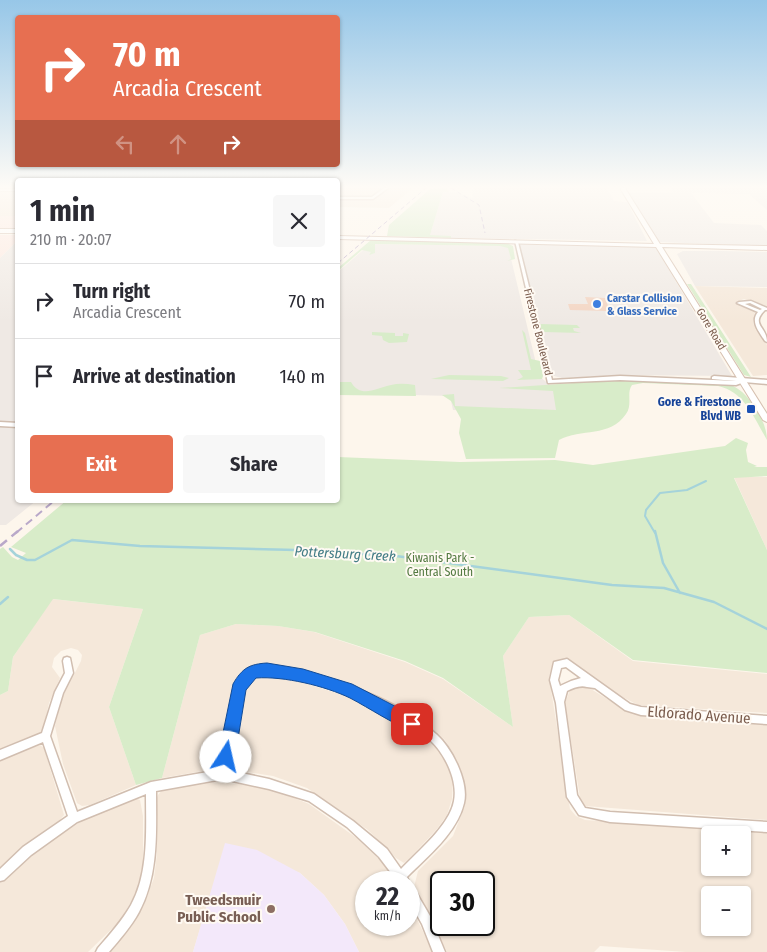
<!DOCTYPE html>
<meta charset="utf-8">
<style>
body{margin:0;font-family:"Fira Sans Condensed",sans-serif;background:#f7f7f7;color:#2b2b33;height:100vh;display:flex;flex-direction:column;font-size:19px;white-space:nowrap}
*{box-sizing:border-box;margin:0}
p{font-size:16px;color:#7c7c81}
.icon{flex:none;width:28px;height:28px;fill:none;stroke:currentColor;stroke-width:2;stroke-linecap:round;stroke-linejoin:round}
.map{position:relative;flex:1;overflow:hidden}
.details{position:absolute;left:15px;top:178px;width:325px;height:325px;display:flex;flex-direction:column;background:#fff;border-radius:5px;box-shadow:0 1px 4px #0004}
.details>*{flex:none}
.hud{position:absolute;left:15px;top:15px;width:325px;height:152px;border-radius:5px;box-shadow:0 1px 4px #0004;background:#e76f51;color:#fff;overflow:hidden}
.controls{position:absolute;left:701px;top:826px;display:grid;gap:10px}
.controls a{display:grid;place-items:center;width:50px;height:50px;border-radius:5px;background:#fff;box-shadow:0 1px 4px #0004;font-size:25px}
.speed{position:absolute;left:355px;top:871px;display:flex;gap:10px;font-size:25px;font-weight:700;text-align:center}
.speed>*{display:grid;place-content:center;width:65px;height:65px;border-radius:50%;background:#fff;box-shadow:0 1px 4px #0004;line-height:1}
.speed small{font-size:12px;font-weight:400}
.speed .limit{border:2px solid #111;border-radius:8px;background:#fff;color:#111}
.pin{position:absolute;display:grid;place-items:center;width:42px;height:42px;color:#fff;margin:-21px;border-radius:10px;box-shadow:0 2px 8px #0006}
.me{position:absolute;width:55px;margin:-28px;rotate:10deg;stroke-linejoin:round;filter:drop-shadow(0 0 4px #0008)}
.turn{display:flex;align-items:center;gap:18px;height:105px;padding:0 15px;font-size:22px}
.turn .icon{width:65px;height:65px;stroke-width:2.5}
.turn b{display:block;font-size:35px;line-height:42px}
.lanes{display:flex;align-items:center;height:48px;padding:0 15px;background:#0003;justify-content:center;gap:25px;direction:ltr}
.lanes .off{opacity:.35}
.round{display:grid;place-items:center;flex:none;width:52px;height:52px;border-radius:5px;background:#f7f7f7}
.overview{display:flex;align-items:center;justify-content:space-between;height:85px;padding:0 15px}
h1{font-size:30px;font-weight:700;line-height:38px}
.primary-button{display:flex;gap:10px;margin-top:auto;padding:10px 15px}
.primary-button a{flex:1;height:58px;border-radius:5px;background:#e76f51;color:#fff;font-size:20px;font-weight:700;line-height:58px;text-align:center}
.primary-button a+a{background:#f7f7f7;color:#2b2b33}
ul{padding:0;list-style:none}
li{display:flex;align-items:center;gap:15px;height:75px;padding:0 15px;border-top:1px solid #e1e1e2}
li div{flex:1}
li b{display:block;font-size:19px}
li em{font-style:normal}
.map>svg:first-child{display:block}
.residential{fill:#f5e8da;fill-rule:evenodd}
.commercial{fill:#fde8e0}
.industrial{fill:#efe9e4}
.education{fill:#f3e8fa}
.green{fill:#d8ecc9}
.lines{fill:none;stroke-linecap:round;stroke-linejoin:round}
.stream-far1{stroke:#a5d3da;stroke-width:2}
.stream{stroke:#a5d3da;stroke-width:2.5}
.building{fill:#f3d5c3}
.minor-casing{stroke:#d1beb0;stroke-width:3}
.tertiary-casing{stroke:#d1beb0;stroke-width:2}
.secondary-casing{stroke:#d6c0b0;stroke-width:2}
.minor{fill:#fff;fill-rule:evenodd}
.tertiary{fill:#fff;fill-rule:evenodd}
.secondary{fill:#fff;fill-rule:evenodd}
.rail-far2{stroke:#b9a8c9;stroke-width:1;stroke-dasharray:4.5 3;stroke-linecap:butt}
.rail-far1{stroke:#b9a8c9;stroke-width:2;stroke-dasharray:8 5;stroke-linecap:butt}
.rail{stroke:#b9a8c9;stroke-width:2.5;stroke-dasharray:9 6;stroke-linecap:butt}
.route{fill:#1a73e8;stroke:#114b97}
.shop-dot{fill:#3f7fe0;stroke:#fffaf3;stroke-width:2}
.transit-dot{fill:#1a4fb4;stroke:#fffaf3;stroke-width:2}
.education-dot{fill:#8d6e63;stroke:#fffaf3;stroke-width:2}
.labels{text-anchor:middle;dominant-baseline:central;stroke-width:4;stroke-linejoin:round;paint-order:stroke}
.far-shop-label{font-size:11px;font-weight:bold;fill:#366cbe;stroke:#fffaf3;text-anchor:start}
.far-street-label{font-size:11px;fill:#7a5c4d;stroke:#fffaf3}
.transit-label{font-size:12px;font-weight:bold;fill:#164399;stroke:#fffaf3;text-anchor:end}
.park-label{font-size:12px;fill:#537a41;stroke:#fffaf3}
.water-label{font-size:14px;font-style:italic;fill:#437c86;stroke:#fffaf3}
.near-street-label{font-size:15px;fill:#7a5c4d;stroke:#fffaf3}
.near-education-label{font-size:15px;font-weight:bold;fill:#785e54;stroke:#fffaf3;text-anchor:end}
</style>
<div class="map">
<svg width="767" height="952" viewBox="0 0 767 952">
<rect width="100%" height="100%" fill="#fdf6ec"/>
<path class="residential" d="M339,188H384L369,198L338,197Z
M389,188H413L389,208L338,207V199H370L378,197Z
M17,191V216H0V192Z
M695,286L767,288V306L744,299L736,302L740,306L755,312L753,323L767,345V375L753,376Z
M734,477H767V550Z
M52,599L143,609L109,707L136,785L90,805L82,806L77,803L63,764L55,726L61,700L81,661L82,655L78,650L71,648L61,651L54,658L52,667L60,678L49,703L43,730L35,737L0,749V695L8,691L13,657Z
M569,615L633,661L767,674V713L638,705L613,692L572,661L563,659L553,661L549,677L570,809L576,816L585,820L767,833V952H686L600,946L594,952H447L414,887L418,871L453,836L462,813L464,791L461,771L453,753L444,739L414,717L369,694L317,675L252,666L239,673L235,684L219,762L214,769L162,778L200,635L236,624L278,626L314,632L405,662L443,679L513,727L503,656L529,617ZM710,835H742V868H710ZM441,882H484V925H441ZM710,895H742V928H710Z
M258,676L284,677L353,698L400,722L431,742L444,758L453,779L452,799L447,815L437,829L410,858L404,863L396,858L368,830L307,788L273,776L240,771L232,767L231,759L246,683L250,678Z
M586,686L630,713L767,724V820L585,806L580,798L565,703L570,690Z
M40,745L44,748L64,815L58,822L0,868V760Z
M219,782L248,785L279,792L309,804L358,839L381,861L396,882H366V925H409V903L433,952H359L345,924L324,895L300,873L226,844L193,952H107L131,927L145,902L154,878L157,854L155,803L158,795L163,789L185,784Z
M135,798L140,800L143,816V864L139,887L121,920L88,952H0V882L41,848L83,820Z"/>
<path class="commercial" d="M0,216H17V229L0,228Z
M0,235H18L17,241L0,258Z"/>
<path class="industrial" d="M473,188H607L614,201L627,202L647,241L451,238L430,235L443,192H455L472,198Z
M670,188H767V210L749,194L691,193L714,223L761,225L767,231V246L659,242L627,193H672Z
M17,241L18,500H37L6,525H0V258Z
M519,243L648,246L656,248L732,376L618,375L562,378L554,376L551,373Z
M370,244L508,246L539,376L556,390L560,414L453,410L450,396L338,393V272Z
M683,251H723L726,256L723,251L767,252V287L695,286L677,254Z"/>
<path class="education" d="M225,843L257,850L300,873L324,895L345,924L359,952H193Z"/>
<path class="green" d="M430,189L446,188L449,192H443L430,235L451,236V238L387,236L389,225Z
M371,240L506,243L513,246L515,259L507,261L511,259L508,248L500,246L375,244V253L369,255L371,252L362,250L338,271V268Z
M687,284H691L751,377L744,375Z
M539,324L577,325L580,328H573L574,331L581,333L544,332L540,331Z
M522,330L525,333L531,359L540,361L543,376L542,379L517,380L523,377L518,370H531Z
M372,332L395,333V336H403V333L409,334L407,342L389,343L383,340L382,336L372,335Z
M449,375L501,376L509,378L503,381L431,379Z
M618,380L733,386C750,394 767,422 767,440C754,418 745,392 718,386L643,383L632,385C626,393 633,404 626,414C610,438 581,428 559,440L555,458L466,459L459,433L461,419L451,401L442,395L454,394L455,406L556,410L553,391L499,388Z
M338,382H351C361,399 376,388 391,385C399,383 407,384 415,385L416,396L338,395Z
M736,438L748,443L746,450L748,462L757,466L754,467H767V476L734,478L767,550V673L633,660L569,615L529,617L503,656L513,727L443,678L405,661L315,632L278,626L236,624L200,635L162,778L136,785L109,707L143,609L53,599L13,657L8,691L0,695V549L3,547L12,557L18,560L26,553L11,547L67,500H338V457L460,462L555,460L593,465L725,446Z"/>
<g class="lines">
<path class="stream-far1" d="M655,533L645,516L646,510L660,493L687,490L706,481"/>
<path class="stream" d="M655,531L663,563L680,593
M10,549L16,555L27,560H35L72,540L140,546L296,550L396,556L612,585L664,588L714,602L767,629
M0,604L8,597"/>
</g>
<path class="building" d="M585,297L605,298L610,311L570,310L568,304H588Z"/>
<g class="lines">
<g class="minor-casing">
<path id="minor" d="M384,188H388L373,199H338V197H372Z
M515,241L518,242L552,380L620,376L736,381L712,379V377L714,376L767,380V384L744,382L736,385L620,380L548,383Z
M751,301L767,308V310H765C750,325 767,326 767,342L765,341C759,332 750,321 758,312L737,303L739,302ZM750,303L762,309L760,310L745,304Z
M0,422L18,423V427L0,426Z
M67,657L70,658L73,673L63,693L50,736L77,812L151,782L219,770C222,751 226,733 229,714C231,706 231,696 234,688C237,682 242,673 247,669C258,662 276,667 288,669C337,679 399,700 436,734C452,748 469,782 464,803C457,833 428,856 407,877L409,882V883L398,882L379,857L347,827L309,801L269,789L223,779L156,791C156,831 159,875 139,912C131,927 120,939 109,952H96L98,948C110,934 122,921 131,905C149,873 146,829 146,794L77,822L31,855L4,880L0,881V869L23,847L68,816L43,742L0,760V750L42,733L55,692L65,673L63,661L64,658ZM255,674C268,673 281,676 293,678C340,688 393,708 430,740C445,754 458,780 454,801C450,825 417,852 401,869L387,849L353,821L314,794L269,779L228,770L242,690C246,684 248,677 255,674Z
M567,659L630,704L641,707L767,716V724L641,715L625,710L595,688C592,688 590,687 587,687C580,685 573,688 567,691L564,702L577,795L585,808L610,812L767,822V832L610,822L579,815L567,797L556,703L550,680L554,662ZM566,667L581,678L571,681L560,686L558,680L561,668Z
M409,886L413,887L430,916L445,952H433L422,924L409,901Z"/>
</g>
<g class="tertiary-casing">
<path id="tertiary" d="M0,189H18V191H0Z"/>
</g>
<g class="secondary-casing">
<path id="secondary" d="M620,188H625L660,244L767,246V250L662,247L767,414V422L763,420L656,247L338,239V236L654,244Z
M0,229H18V233H0Z"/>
</g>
<use href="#minor" class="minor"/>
<use href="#tertiary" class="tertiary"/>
<use href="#secondary" class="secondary"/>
<path class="rail-far2" d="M451,188L479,205L485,233
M338,263L426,188"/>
<path class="rail-far1" d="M16,533L55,500"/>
<path class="rail" d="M0,546L18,531"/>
</g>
<linearGradient id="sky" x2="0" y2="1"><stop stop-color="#97c7e8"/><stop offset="0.58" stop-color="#fefbf6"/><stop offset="1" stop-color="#fefbf6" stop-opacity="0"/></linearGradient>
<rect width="767" height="322" fill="url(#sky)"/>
<path class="route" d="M267,663L303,669L352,684L418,718L420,724L418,729L412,731C391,723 371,709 350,698C325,686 284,676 256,678L246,690L235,757L232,763L226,765L220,763L218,757L233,684C242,668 250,664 267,663Z"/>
<circle class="shop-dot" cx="597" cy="304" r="5"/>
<rect class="transit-dot" x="746" y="404" width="10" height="10" rx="2.5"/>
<circle class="education-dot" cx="271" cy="909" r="5"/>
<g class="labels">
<g class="far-shop-label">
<text x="607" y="298">Carstar Collision<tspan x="607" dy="13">&amp; Glass Service</tspan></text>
</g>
<g class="far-street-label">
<text transform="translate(711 329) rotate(59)">Gore Road</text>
<text transform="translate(538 332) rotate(76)">Firestone Boulevard</text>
</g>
<g class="transit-label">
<text x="741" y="402">Gore &amp; Firestone<tspan x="741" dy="14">Blvd WB</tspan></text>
</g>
<g class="park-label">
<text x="440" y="558">Kiwanis Park -<tspan x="440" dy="14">Central South</tspan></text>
</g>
<g class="water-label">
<text transform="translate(345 554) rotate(3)">Pottersburg Creek</text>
</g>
<g class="near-street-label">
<text transform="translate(699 715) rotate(4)">Eldorado Avenue</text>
</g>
<g class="near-education-label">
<text x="261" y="900">Tweedsmuir<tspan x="261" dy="17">Public School</tspan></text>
</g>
</g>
</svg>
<div class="controls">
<a>+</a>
<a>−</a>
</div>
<div class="speed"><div>22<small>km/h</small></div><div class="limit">30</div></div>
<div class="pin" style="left:412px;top:724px;background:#d93025"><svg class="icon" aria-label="arrive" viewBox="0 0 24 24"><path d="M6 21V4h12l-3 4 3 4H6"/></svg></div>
<svg class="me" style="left:226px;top:757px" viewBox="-20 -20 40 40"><circle r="19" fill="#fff"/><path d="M0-13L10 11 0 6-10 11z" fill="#1a73e8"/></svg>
<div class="hud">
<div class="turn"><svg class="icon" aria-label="right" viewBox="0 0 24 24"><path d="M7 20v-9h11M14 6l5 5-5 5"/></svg><div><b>70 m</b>Arcadia Crescent</div></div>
<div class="lanes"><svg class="icon off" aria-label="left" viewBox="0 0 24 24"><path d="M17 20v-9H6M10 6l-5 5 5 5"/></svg><svg class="icon off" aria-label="ahead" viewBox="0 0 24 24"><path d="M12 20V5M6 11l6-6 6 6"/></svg><svg class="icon" aria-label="right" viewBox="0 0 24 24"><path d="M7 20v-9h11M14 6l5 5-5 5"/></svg></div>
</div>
<section class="details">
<div class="overview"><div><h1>1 min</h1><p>210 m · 20:07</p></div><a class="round"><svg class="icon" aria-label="close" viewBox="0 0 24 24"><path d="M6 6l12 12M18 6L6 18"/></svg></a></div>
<ul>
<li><svg class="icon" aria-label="right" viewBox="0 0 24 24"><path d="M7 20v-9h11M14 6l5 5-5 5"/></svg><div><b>Turn right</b><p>Arcadia Crescent</p></div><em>70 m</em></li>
<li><svg class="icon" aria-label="arrive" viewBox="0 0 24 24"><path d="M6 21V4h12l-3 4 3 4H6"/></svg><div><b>Arrive at destination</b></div><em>140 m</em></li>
</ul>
<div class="primary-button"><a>Exit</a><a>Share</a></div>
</section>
</div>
